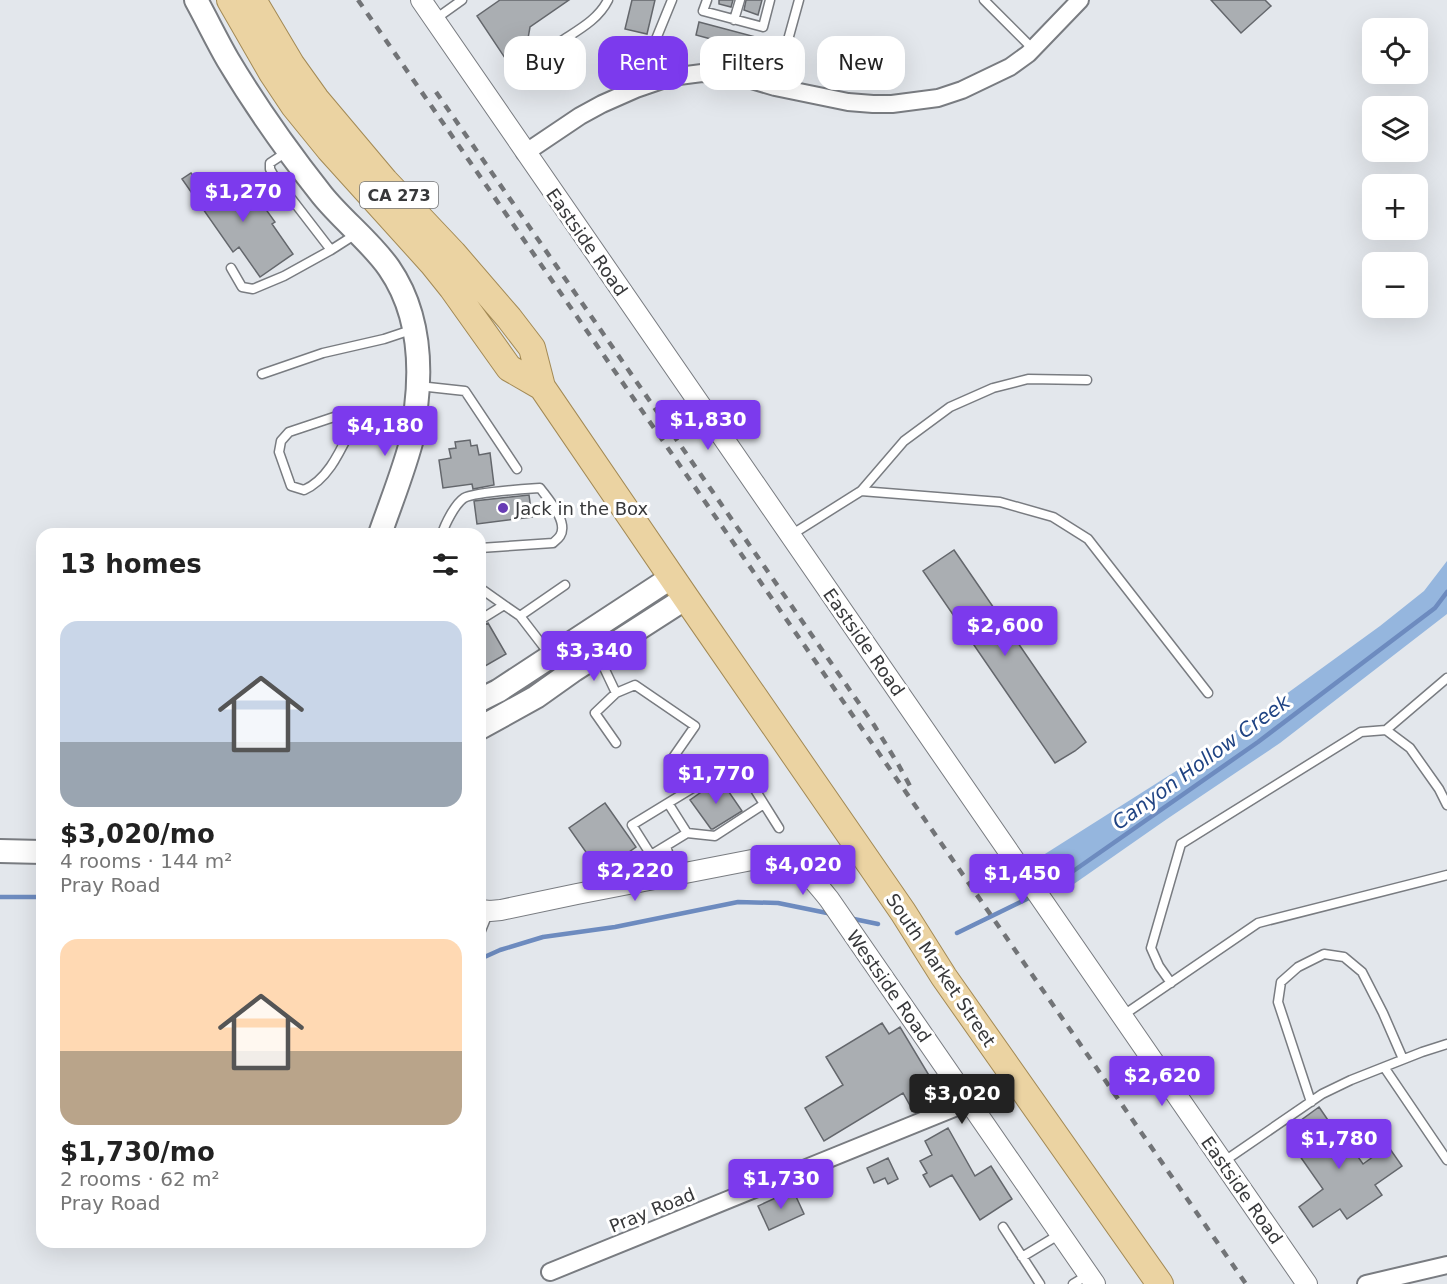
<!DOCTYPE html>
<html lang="en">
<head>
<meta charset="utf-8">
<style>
  body { margin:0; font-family:"DejaVu Sans",sans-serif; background:#f2f2f2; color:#222; height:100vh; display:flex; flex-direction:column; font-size:22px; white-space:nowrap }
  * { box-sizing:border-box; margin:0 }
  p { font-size:20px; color:#767676 }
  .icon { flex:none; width:33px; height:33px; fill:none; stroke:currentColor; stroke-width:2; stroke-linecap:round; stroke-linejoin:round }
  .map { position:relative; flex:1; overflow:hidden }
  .sheet { position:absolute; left:36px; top:528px; width:450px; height:720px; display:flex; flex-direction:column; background:#fff; border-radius:18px; box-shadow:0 6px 24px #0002 }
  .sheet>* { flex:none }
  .top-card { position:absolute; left:504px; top:36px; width:570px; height:54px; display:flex; gap:12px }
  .tools { position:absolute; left:1362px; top:18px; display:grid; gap:12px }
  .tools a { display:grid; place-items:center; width:66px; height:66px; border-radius:12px; background:#fff; box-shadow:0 6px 24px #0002; font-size:30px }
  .price { position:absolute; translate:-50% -51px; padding:0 14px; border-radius:6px; background:#7c3aed; color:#fff; font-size:20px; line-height:39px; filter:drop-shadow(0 2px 3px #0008) }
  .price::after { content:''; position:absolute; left:50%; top:36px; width:18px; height:14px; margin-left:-9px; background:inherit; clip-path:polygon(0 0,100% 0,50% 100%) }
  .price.selected { background:#222; color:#fff }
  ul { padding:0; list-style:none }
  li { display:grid; align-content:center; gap:12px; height:318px; padding:0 24px }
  li span { display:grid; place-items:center; height:186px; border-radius:18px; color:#555 }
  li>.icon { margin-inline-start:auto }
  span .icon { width:108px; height:108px; fill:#fffc; stroke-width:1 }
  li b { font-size:26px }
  h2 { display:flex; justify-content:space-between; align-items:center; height:72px; padding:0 24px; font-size:26px }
  .tag { padding:0 21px; border-radius:18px; background:#fff; box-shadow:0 6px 24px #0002; font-size:21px; line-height:54px }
  .tag.selected { background:#7c3aed; color:#fff }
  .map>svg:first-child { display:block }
</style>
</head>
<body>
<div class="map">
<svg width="1447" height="1284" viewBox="0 0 1447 1284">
  <rect width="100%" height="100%" fill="#e3e7ec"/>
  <path fill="#95b6de" d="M1447 561V614L1280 743 1167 819 1061 893 1037 859 1206 752 1380 626 1424 591Z"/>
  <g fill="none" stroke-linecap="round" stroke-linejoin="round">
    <path stroke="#6d8bbf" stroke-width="4.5" d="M1043 891 1049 888 1258 742 1435 608 1447 592
      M0 897H42
      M849 918 878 924
      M957 933 1033 896
      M480 959 500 950 543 937 615 927 738 902 778 903 832 914"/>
  </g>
  <path fill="#aaaeb2" stroke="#64676c" stroke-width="1.5" d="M500 0H569L530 27 527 44 535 55 513 70 477 16Z
    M632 0H655L647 34 625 29Z
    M719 0H733L731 7 719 4Z
    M746 0H762L758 15 744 10Z
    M1211 0H1265L1271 6 1241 33Z
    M699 22 774 42 770 55 696 35Z
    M191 173 209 199 242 176 275 222 272 224 293 254 260 277 239 247 233 252 182 179Z
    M470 440 471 446 477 445 479 455 490 453 494 485 473 489 472 484 443 488 439 460 451 458 449 449 456 448 455 442Z
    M529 495 532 517 477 524 474 501Z
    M954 550 1086 742 1075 751 1055 763 923 571Z
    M488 623 506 654 480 669V627Z
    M720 779 742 811 713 829H711L690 800Z
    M605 803 636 847 600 872 569 828Z
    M882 1023 889 1034 900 1027 939 1092 912 1109 903 1093 824 1141 805 1108 843 1085 826 1057Z
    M1319 1107 1334 1129 1337 1127 1363 1164 1388 1146 1402 1166 1375 1185 1382 1195 1347 1219 1340 1209 1313 1227 1299 1207 1323 1189 1297 1152 1301 1150 1294 1141 1300 1136 1293 1126Z
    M948 1128 975 1176 991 1166 1012 1199 980 1220 952 1175 930 1187 923 1175 927 1173 920 1161 932 1155 925 1141Z
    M888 1158 898 1179 888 1184 885 1178 874 1183 867 1168Z
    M793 1190 804 1214 769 1230 758 1206Z"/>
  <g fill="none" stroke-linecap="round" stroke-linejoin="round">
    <g stroke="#797c81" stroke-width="11">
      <path id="service" d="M707 0 703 11 763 27 770 0
        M984 0 1033 49
        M434 20 462 0
        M734 20 740 0
        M560 42C578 30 598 20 608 0
        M775 87 799 0
        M636 88 672 0
        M331 250 356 234
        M231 268 242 287 253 289 284 276 331 250 274 176 270 169V163L288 151
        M262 374 323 353 384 339 414 329
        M419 386 465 391 517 469
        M353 425C341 449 329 479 304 490L291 486 279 452 281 441 289 432 340 415 349 418 353 425 411 439
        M861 491 1000 502 1053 517 1088 539 1208 693
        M442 534C445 524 455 504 464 498 475 492 526 489 540 488 548 499 569 522 560 536 558 539 555 541 553 543L480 548
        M791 535 861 491 904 441 950 407 993 388 1028 379 1087 380
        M480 588 504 605 480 620
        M504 605 520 616 550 655
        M520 616 565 585
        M598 655 616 693 635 685 695 726 670 762
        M616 693 595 713 616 743
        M1386 730 1447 678
        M668 803 737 761 779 828
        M668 803 687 833 651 855 632 825Z
        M687 833 715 836 764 804
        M666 846 675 875
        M480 933 489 911
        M1171 983 1159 966 1151 948 1181 844 1361 732 1386 730 1410 748 1439 789 1447 805
        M1122 1016 1258 923 1447 875
        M1384 1067 1447 1160
        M1311 1102 1278 1002 1281 982 1298 967 1324 954 1344 957 1362 972 1383 1013 1403 1059
        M1223 1162 1322 1094 1351 1080 1422 1052 1447 1044
        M1003 1227 1040 1284
        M1022 1257 1060 1234
        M1073 1284 1088 1275"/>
    </g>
    <g stroke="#797c81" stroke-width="20">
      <path id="minor" d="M525 153 580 116 602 104 636 89 671 77 702 73 738 76 775 87 848 102 873 104H892L938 98 962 90 1010 67 1028 54 1080 0
        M550 1272 969 1102
        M1366 1284 1447 1265"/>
    </g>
    <g stroke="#797c81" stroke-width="22">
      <path id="tertiary" d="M421 0 1307 1284
        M480 910 490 911 501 910 577 894 757 859C795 857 807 871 829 899L1095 1284"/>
    </g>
    <g stroke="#797c81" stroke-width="26">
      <path id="secondary" d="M196 0C207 20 217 41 228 60 256 107 288 152 322 195 342 220 371 242 389 268 418 310 422 359 416 408 415 417 415 426 413 435 405 468 391 502 380 534
        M480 700 498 691 672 577
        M480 728 536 697 574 670 686 598
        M0 851 42 852"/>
    </g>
    <g stroke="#a38a55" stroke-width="28">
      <path id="primary" d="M230 0 272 73 294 106 329 149 432 263 452 288 509 368 542 387
        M253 0 291 64 316 99 385 181 453 253 509 318 532 348 542 387 686 598 903 912 944 977 1160 1284"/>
    </g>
    <use href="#service" stroke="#fff" stroke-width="8"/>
    <use href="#minor" stroke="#fff" stroke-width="16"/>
    <use href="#tertiary" stroke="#fff" stroke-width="20"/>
    <use href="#secondary" stroke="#fff" stroke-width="22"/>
    <use href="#primary" stroke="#ebd3a2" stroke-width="26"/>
    <path stroke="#727477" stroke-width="4.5" stroke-dasharray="8 8" stroke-linecap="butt" d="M358 0 1246 1284
      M436 92 874 725 898 764 910 786"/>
  </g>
  <circle fill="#683cb4" stroke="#fff" stroke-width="2" cx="503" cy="508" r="6"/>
  <g text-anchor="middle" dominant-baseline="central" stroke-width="6" stroke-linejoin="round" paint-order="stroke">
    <rect fill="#fff" stroke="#737475" stroke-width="1.5" x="360" y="182" width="78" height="26" rx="4.5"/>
    <g font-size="16" font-weight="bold" fill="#37383a">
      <text x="399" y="195">CA 273</text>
    </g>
    <g font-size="18" fill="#37383a" stroke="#fff">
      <text transform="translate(587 242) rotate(55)">Eastside Road</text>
      <text transform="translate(864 642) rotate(55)">Eastside Road</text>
      <text transform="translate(941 970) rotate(56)">South Market Street</text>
      <text transform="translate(889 986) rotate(55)">Westside Road</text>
      <text transform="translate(1242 1190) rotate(55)">Eastside Road</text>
      <text transform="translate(652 1210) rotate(-22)">Pray Road</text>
    </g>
    <g font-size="18" fill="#37383a" stroke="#fff" text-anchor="start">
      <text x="515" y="508">Jack in the Box</text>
    </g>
    <g font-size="20" font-style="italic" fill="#1f4383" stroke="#fff">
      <text transform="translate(1201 762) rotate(-36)">Canyon Hollow Creek</text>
    </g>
  </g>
</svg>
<div class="tools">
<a><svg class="icon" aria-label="locate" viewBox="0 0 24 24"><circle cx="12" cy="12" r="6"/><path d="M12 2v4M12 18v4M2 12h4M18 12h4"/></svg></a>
<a><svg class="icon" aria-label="layers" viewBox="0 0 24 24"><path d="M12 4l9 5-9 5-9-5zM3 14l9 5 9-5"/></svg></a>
<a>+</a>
<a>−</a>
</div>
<b class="price" style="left:243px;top:223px">$1,270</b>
<b class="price" style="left:708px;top:451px">$1,830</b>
<b class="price" style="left:385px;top:457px">$4,180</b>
<b class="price" style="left:1005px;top:657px">$2,600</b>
<b class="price" style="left:594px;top:682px">$3,340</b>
<b class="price" style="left:716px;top:805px">$1,770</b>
<b class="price" style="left:803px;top:896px">$4,020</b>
<b class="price" style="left:635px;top:902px">$2,220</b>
<b class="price" style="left:1022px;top:905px">$1,450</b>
<b class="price" style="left:1162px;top:1107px">$2,620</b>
<b class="price selected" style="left:962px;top:1125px">$3,020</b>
<b class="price" style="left:1339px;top:1170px">$1,780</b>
<b class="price" style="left:781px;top:1210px">$1,730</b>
<div class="top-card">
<a class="tag">Buy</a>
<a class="tag selected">Rent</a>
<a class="tag">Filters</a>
<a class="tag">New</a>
</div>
<section class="sheet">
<h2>13 homes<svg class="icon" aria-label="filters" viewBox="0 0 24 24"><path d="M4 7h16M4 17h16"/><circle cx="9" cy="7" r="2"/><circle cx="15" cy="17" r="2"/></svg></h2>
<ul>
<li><span style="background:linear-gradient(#c9d6e8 65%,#9aa5b1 0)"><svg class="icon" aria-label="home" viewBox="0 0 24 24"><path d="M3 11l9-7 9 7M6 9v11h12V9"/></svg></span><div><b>$3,020/mo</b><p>4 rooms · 144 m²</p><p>Pray Road</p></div></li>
<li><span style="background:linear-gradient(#ffd9b3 60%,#b9a48a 0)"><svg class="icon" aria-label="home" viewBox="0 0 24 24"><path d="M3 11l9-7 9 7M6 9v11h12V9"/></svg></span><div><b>$1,730/mo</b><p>2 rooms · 62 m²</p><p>Pray Road</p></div></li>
</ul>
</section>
</div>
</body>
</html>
